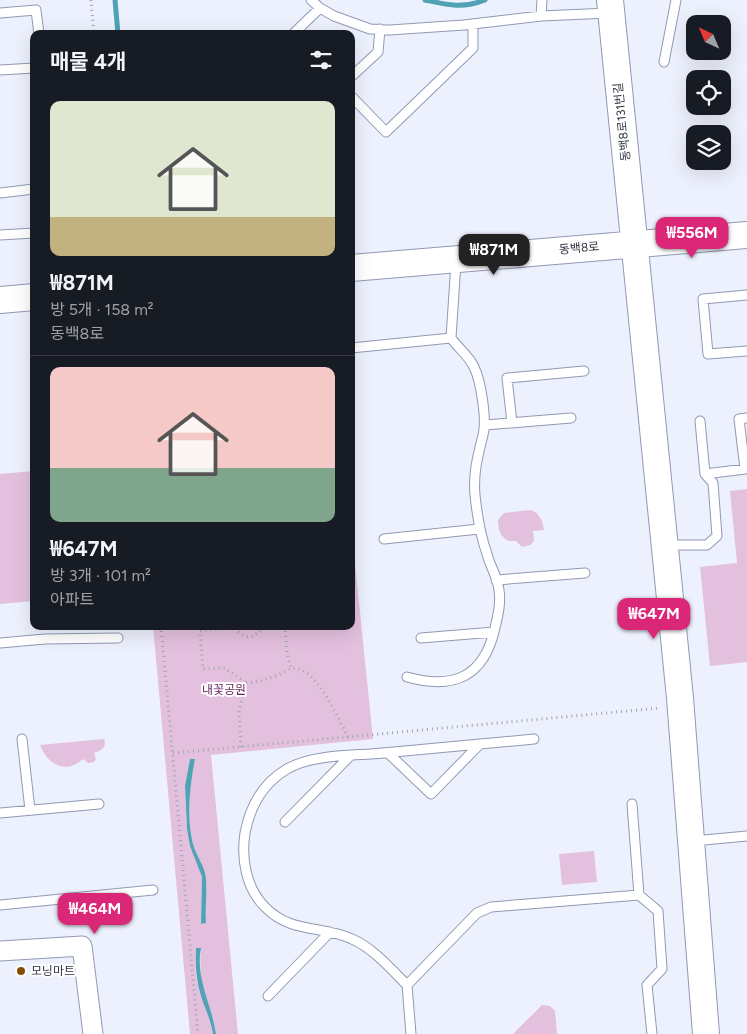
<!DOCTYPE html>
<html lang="ko">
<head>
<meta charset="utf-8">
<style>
  body { margin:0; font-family:Figtree,"Noto Sans KR",sans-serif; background:#242831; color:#f1f3f6; height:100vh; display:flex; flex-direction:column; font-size:19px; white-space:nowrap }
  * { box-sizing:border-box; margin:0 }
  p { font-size:16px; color:#9ea1a6 }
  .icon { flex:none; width:28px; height:28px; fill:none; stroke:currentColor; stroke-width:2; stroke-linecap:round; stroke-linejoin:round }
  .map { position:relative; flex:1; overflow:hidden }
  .sheet { position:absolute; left:30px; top:30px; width:325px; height:600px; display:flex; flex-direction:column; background:#171b24; border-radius:10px; box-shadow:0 5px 20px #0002 }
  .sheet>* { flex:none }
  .needle { width:32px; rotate:316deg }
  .controls { position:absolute; left:686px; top:15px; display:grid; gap:10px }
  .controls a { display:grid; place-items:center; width:45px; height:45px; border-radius:10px; background:#171b24; box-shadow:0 5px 20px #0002; font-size:25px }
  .price { position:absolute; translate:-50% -42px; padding:0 11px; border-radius:10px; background:#db2777; color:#fff; font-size:16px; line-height:32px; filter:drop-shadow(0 1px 2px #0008) }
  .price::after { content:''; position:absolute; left:50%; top:30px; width:15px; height:11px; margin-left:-8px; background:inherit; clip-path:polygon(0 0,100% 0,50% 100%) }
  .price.current { background:#222; color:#fff }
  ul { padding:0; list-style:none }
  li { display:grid; align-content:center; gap:10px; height:265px; padding:0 20px }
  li+li { border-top:1px solid #363941 }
  li span { display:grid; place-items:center; height:155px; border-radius:10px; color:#555 }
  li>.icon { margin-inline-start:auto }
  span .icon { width:90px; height:90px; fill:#fffc; stroke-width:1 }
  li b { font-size:21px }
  h2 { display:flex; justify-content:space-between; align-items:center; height:60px; padding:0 20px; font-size:21px }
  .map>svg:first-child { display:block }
</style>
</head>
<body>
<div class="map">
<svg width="747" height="1034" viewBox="0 0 747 1034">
  <rect width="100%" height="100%" fill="#edf1fd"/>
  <path fill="#e4c0df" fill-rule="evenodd" d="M34 471V601L0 604V474Z
    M747 489V662L710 666 700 567 737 563 730 491Z
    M530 510C539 512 543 521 544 530L533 531 534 541 530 545 522 547 516 541H509C500 537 498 529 498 520L504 513Z
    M351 524 373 739 211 755 238 1034H216C215 1020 209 1009 205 995 201 979 199 964 201 948H196C195 963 195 977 200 992 204 1006 211 1019 213 1034H190L153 626H351ZM190 759H195C190 787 186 816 193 844 196 856 206 867 206 880 207 894 205 909 206 923L201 924 202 877 190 845 187 829 185 786Z
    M104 739C107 748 102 750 94 753L96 759 94 762 88 763 83 759C66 775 47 764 40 745Z
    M594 851 597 882 562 885 559 854Z
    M542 1005 550 1006 555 1011 557 1034H513Z"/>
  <path fill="#4fa3b4" d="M190 759H195C190 786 186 816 193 844 196 856 206 867 206 880 207 895 205 909 206 923L201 924 202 877 190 846 187 829 185 786Z
    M196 948H201C195 978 212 1005 216 1034H213C211 1020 205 1009 201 996 196 980 195 964 196 948Z"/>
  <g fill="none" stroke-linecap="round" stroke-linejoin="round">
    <path stroke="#4fa3b4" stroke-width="5" d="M115 0 118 34
      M425 0C448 5 462 9 485 0"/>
    <g stroke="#9199b4" stroke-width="11">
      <path id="lane" d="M311 0 320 8 334 16 370 29 390 30 464 25 541 16 609 13
        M0 13 36 10 39 34
        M541 16 542 0
        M293 34 320 8
        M664 62 676 0
        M0 70 34 68
        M351 77 378 52 380 29
        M351 96 386 132 473 48V24
        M0 193 34 189
        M0 235 34 233
        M747 295 703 299 708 354 747 351
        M351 348 451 338
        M512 423 507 378 584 371
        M485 425 571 418
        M705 474 745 469 739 419 747 418
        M384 539 479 529
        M666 545H707L717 536 713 483 705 474 700 421
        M496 580 585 573
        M421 638 494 632
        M0 643 45 639 118 638
        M407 677C454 690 484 677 495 628 498 615 501 603 499 590 498 578 490 566 487 554 480 534 477 515 475 495 473 473 478 455 483 435 487 420 481 381 474 367 469 356 458 348 451 338L456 262
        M22 739 30 810
        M388 753 431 794 480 744
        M632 804 639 895
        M0 813 99 804
        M285 822 350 756
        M693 841 747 836
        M0 905 153 890
        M407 985 477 913 491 907 639 895 658 911 662 969 647 985 652 1034
        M268 996 330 932
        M411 1034 407 985C391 969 373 948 352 939 322 925 291 934 265 907 246 888 241 859 245 833 250 807 263 783 287 769 312 754 354 756 383 753 434 748 484 744 534 739"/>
    </g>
    <g stroke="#9199b4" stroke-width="21">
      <path id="street" d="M0 951 82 946 93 1034"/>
    </g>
    <g stroke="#9199b4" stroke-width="28">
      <path id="secondary" d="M610 0 680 698 706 1034
        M351 268 747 235
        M0 300 34 297"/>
    </g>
    <path stroke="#a0a4b0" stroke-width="3" stroke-dasharray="1 4" stroke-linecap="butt" d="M91 0 94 34
      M161 626 198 1034
      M285 626 287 653 291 668
      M236 627 200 631 203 669 225 668 246 683
      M236 627C238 634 244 637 251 637L260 632 263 626
      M241 747 239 712 246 683C258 682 269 679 280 674 283 673 287 670 290 669 314 661 339 721 348 737
      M173 753 660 708"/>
    <use href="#lane" stroke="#fff" stroke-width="9"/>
    <use href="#street" stroke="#fff" stroke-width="19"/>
    <use href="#secondary" stroke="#fff" stroke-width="26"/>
  </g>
  <circle fill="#864a05" stroke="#fff" stroke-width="2" cx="21" cy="971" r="5"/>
  <g text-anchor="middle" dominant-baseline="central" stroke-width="4" stroke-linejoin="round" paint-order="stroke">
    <g font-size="12" fill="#323641" stroke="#fff">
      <text transform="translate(622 122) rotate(-96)">동백8로131번길</text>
      <text transform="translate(579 248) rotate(-5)">동백8로</text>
    </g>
    <g font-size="12" fill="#662961" stroke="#fff">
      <text x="224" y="690">내꽃공원</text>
    </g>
    <g font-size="12" fill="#323641" stroke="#fff" text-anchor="start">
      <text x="31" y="971">모닝마트</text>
    </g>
  </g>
</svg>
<div class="controls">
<a><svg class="needle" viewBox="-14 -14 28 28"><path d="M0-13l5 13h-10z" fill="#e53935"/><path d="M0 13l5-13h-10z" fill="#9ea1a6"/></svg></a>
<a><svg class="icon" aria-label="locate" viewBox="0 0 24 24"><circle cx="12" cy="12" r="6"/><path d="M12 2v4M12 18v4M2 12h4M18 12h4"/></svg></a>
<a><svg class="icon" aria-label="layers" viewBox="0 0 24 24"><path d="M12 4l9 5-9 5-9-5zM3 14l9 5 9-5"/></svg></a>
</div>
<b class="price" style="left:692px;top:259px">₩556M</b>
<b class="price current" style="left:494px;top:276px">₩871M</b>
<b class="price" style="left:654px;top:640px">₩647M</b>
<b class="price" style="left:95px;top:935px">₩464M</b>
<section class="sheet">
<h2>매물 4개<svg class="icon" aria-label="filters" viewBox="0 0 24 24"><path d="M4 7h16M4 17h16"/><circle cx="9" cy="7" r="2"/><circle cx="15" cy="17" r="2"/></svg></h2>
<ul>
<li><span style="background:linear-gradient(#dfe7d0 75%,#c2b280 0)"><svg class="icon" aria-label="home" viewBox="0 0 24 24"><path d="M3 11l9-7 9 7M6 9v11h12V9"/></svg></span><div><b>₩871M</b><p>방 5개 · 158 m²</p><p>동백8로</p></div></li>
<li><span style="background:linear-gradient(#f6c9c9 65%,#7fa58c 0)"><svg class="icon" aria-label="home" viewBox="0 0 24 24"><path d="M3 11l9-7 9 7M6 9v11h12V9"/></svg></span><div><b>₩647M</b><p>방 3개 · 101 m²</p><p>아파트</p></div></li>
</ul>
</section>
</div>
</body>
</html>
